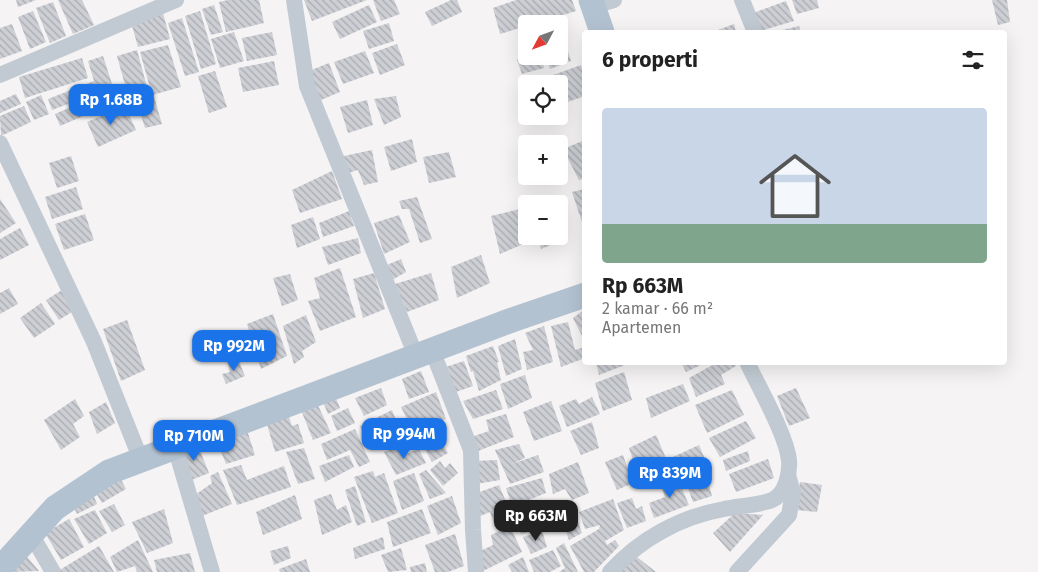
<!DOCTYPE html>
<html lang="id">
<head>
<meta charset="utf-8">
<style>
  body { margin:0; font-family:"Fira Sans",sans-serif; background:#f6f6f6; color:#222; height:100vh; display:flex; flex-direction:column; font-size:19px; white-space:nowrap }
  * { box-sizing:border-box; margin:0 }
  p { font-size:16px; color:#767676 }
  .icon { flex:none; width:28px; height:28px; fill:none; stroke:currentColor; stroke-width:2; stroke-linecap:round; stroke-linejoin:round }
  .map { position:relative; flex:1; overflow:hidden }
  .side { position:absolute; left:582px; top:30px; width:425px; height:335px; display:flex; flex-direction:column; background:#fff; border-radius:5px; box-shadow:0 5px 20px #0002 }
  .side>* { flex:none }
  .needle { width:32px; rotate:229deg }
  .tools { position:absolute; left:518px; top:15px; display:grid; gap:10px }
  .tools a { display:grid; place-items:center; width:50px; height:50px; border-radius:5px; background:#fff; box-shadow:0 5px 20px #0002; font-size:25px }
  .price { position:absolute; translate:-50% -42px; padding:0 11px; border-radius:10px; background:#1a73e8; color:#fff; font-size:16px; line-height:32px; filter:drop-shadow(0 1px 2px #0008) }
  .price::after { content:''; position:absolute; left:50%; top:30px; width:15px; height:11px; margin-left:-8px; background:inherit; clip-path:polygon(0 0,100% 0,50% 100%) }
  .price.on { background:#222; color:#fff }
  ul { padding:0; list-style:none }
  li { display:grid; align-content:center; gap:10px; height:265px; padding:0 20px }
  li span { display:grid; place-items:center; height:155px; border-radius:5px; color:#555 }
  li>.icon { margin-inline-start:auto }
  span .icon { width:90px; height:90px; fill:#fffc; stroke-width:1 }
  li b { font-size:21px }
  h2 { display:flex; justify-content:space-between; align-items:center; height:60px; padding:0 20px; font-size:21px }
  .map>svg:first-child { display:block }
</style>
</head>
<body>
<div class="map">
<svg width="1038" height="572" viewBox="0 0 1038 572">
  <defs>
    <pattern id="building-back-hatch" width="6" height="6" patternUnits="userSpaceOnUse" patternTransform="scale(1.25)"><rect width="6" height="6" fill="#cdcfd5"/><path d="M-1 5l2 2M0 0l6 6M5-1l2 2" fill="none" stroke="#a8abb0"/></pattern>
  </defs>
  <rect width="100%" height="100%" fill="#f5f3f3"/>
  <path fill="url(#building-back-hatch)" d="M16 0H36L18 7Z
    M58 0H82L94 25 73 34Z
    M228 0H259L264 23 226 32 219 2Z
    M304 0H367L312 21Z
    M373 0H394L400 14 381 21Z
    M451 0H457L462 12 432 26 425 12Z
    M516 0H572L576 11 534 24H526V26L500 34 493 8Z
    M792 0H817L819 8 797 14Z
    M992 0H1007L1010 22 998 25Z
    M786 1 794 21 760 31 753 13Z
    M53 2 66 36 50 43 36 8Z
    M214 5 223 32 211 35 202 9Z
    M369 5 377 22 340 39 332 22Z
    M33 11 46 42 30 49 18 17Z
    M200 11 216 64 201 69 185 16Z
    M163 13 170 39 138 47 131 22Z
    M182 18 199 72 185 76 168 23Z
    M389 23 394 41 369 49 363 31Z
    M12 24 22 51 0 59V28Z
    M734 24 736 32H713Z
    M799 26 801 32H775Z
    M234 32 244 61 220 68 211 39Z
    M272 32 277 55 247 61 242 38Z
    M397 44 405 65 380 75 372 53Z
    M168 45 181 87 152 95 140 52Z
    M566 45 571 61 550 69 546 56H559V47Z
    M137 50 147 87 127 92 117 56Z
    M365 51 374 73 343 84 334 62Z
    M103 56 113 87 52 110 48 99 94 81 88 61Z
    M528 56H541L544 68 522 74 517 60Z
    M82 58 88 78 25 98 19 77Z
    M274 61 279 85 243 92 238 68Z
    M329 63 340 92 321 100 309 71Z
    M581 65 585 77V96L559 105V84H543L542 79Z
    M215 71 227 107 209 113 198 76Z
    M119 87 126 103 107 111 100 95Z
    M16 94 21 104 0 113V101Z
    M41 95 49 114 34 120 26 102Z
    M96 96 102 108 60 126 55 114Z
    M396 96 401 117 384 125 374 99Z
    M154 97 162 124 145 128 137 102Z
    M367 100 373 125 348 133 340 107Z
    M24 106 31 122 1 136 0 116Z
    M125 106 136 130 98 147 87 122Z
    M412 139 417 162 391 171 384 147Z
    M585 140V178L579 180 563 149Z
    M372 150 378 182 364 185 358 170 348 173 344 156Z
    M449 152 456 177 429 183 423 157Z
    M71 156 79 181 57 188 49 163Z
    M332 171 342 199 300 213 292 190Z
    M76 187 83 209 52 219 45 197Z
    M585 189V221L582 222 572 192Z
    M417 197 432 239 420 243 409 209H402L399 201Z
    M0 199 16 223 0 233Z
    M520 209 528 242 500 254 491 216Z
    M349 211 354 226 323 237 319 223Z
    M85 214 94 240 64 250 55 224Z
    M399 215 410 242 384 254 374 223Z
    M313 217 320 239 297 248 291 225Z
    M20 228 29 245 0 260V239Z
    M538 236H556L558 242 541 249Z
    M358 238 361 253 328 265 322 247Z
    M481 255 490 283 457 298 451 267Z
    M401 259 406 272 392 280 387 265Z
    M340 268 356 317 320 331 308 301 320 298 314 278Z
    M374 273 385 309 363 318 353 279Z
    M431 273 439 300 407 312 395 284Z
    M290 274 298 300 282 306 273 278Z
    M9 288 18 304 0 314V293Z
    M62 290 75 310 59 320 46 300Z
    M41 303 55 324 34 338 20 318Z
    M585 309V342L573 318Z
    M273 314 287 356 261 369 247 324Z
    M306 315 316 342 302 351 304 357 294 364 283 326Z
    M127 320 145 370 121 381 103 329Z
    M568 322 575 350 585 347V358L561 367 551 326Z
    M544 326 553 362 527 370 523 352 533 350 525 333Z
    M515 339 522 369 506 376 498 346Z
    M493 346 499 362H497L501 380 479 391 473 371 471 372 466 356Z
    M238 359 245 376 226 384 222 374 230 372 228 363Z
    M464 361 473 386 453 393 443 368Z
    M596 362H630V363L599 375Z
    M681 362H707L686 372Z
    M718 362H734L736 366 721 375 725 384 696 397 689 378Z
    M421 371 429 392 409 399 402 379Z
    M624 372 632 400 603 411 595 383Z
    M525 375 532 398 508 409 500 384Z
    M683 384 690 401 651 418 646 398Z
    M381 388 387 405 364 416 355 398Z
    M796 388 810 418 789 426 777 396Z
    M496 390 503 409 473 419 463 401Z
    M732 390 744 415 707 433 695 405Z
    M333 391 340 408 328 414 320 395Z
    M436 392 446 419 413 431 401 407Z
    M592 397 600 414 567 427 559 406 576 399 579 404Z
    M75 399 84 416 73 424 80 437 61 450 44 420Z
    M315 399 331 433 313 440 299 405Z
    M551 401 562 431 534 441 523 412Z
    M106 402 115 423 97 434 89 412Z
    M348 408 355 423 337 431 331 416Z
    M392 410 399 428 380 438 383 443 371 449 360 426Z
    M288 414 292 426 298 424 304 443 275 452 266 421Z
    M506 414 514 437 478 451 474 436 489 431 486 420Z
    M746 421 756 438 720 457 709 438Z
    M592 422 599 448 581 455 570 431Z
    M246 427 255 455 226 464 216 439Z
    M355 429 370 462 359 467 350 450 327 460 321 444Z
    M434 430 448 453 432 462 418 437Z
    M656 435 671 470 641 484 629 448Z
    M197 443 209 473 189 481 179 449Z
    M519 444 525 458 512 464 538 455 544 472 510 484 495 450Z
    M402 445 406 454 419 449 426 463 396 475 384 452Z
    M699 445 708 466 682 479 673 457Z
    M304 448 315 479 298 484 286 452Z
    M748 451 750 461 726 471 723 460Z
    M349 455 354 467 325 482 319 466Z
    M623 455 633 483 617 490 605 462Z
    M768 459 774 478 736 492 729 474Z
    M497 460 500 480 476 484 475 461Z
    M440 461 445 468 450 463 458 473 443 486 430 470Z
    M578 462 589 493 572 500 565 489 553 494 549 474Z
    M241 465 247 480 284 466 291 487 237 505 223 470Z
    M426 470 446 493 430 499 419 474Z
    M373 471 375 477 384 473 398 513 372 523 354 477Z
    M218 472 232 504 202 516 195 495 212 483 210 476Z
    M414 473 424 501 402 510 393 481Z
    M118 474 126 489 102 503 93 488Z
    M706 475 712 496 693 502 686 483Z
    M677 477 689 505 654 518 649 503 665 497 661 485Z
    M542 478 546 493 521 503 524 513 549 504 558 523 521 534 506 488Z
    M800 482 822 485 817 512 796 510Z
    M499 485 513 519 495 526 490 512 478 517 477 493Z
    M355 486 366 522 357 526 345 490Z
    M91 489 97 504 77 514 71 501Z
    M331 494 337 510 346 505 352 522 322 535 314 500Z
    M295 495 302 519 263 535 256 512Z
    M452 496 461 523 438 535 427 506Z
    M632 498 636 509 642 506 646 521 627 528 617 503Z
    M613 499 624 530 605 541 607 545 615 540 619 546 594 572H584L570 546 599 529 600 525 585 529 579 512Z
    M114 504 125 525 112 532 99 511Z
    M164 509 173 543 147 553 132 522Z
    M422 509 431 533 393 547 387 522Z
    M95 510 107 533 89 544 74 519Z
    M735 513 763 515 730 552 713 533Z
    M576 516 582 533 569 540 563 522Z
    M69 519 84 547 61 560 45 533Z
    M510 526 522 552 481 572 478 552 493 545 491 535Z
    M542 531 547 547 531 554 523 537Z
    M455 534 464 566 448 572H435L425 545Z
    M383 537 385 549 355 559 353 548Z
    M138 540 153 572H137L135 566 117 572 110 557Z
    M564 543 578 572H559L565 568 556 548Z
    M99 546 114 572H59L58 571Z
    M288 546 291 558 274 565 270 551Z
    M401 548 407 570 388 572 381 555Z
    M553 550 561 566 550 572H534L529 560Z
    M24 553 39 571 9 572Z
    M190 553 195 572H157L154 560Z
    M523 557 529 572H512L508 565Z
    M637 557 656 572H618Z
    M306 559 310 572H280L279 569Z
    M425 563 427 572H411L410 567Z"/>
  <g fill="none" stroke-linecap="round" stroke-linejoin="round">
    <path stroke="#c1cad2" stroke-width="16" d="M294 0 307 86 416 356
      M742 0 755 32
      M593 6 614 0
      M0 75 176 0
      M0 143 94 342 141 460
      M432 350 471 450 473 530 476 572
      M175 447 212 572
      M31 534 53 572
      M610 572C640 539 680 517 724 509 737 506 761 505 772 500 786 494 790 473 789 460 786 434 759 388 747 362
      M737 572 789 515 793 493 788 475"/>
    <path stroke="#b3c2d1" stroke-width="25" d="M591 0 602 32
      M0 569 55 508 109 472 512 320 585 295"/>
  </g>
</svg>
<div class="tools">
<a><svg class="needle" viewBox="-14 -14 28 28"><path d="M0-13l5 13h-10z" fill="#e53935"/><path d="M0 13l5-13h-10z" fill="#767676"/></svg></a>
<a><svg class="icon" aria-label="locate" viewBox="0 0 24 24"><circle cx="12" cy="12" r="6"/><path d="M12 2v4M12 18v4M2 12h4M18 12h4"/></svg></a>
<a>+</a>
<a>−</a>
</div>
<b class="price" style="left:111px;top:126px">Rp 1.68B</b>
<b class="price" style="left:234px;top:372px">Rp 992M</b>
<b class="price" style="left:404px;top:460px">Rp 994M</b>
<b class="price" style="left:194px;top:462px">Rp 710M</b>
<b class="price" style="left:670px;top:499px">Rp 839M</b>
<b class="price on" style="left:536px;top:542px">Rp 663M</b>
<section class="side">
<h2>6 properti<svg class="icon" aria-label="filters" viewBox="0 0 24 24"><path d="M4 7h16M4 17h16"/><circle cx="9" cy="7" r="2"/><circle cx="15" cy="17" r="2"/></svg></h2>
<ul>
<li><span style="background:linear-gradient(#c9d6e8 75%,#7fa58c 0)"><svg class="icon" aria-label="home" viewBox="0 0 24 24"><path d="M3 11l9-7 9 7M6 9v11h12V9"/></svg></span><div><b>Rp 663M</b><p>2 kamar · 66 m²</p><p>Apartemen</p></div></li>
</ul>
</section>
</div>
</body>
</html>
